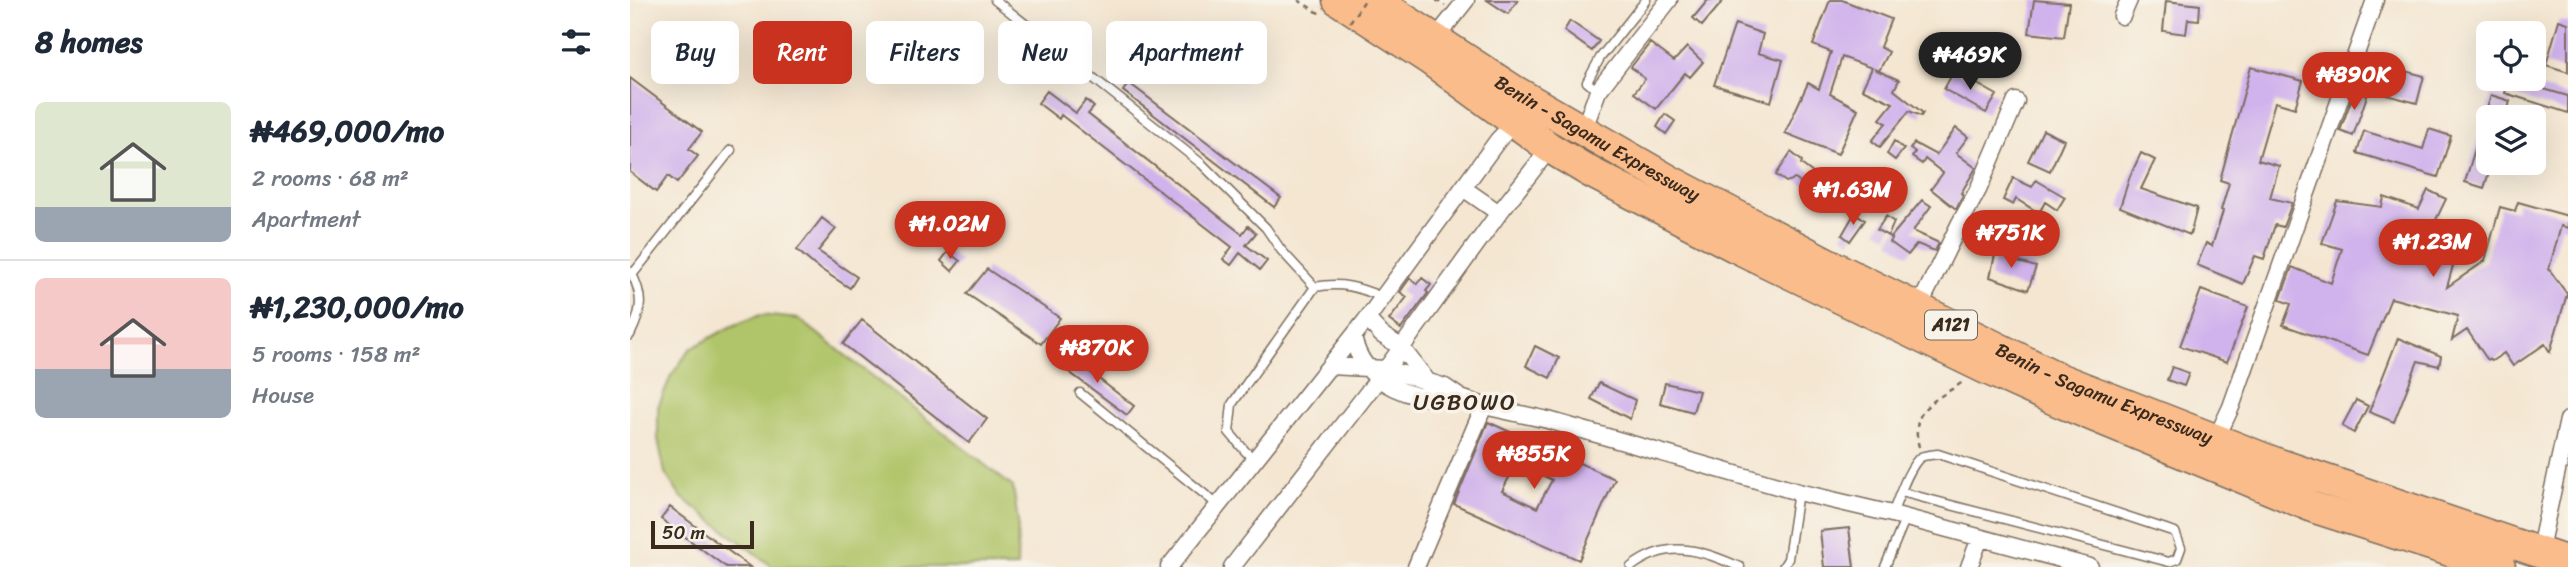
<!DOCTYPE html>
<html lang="en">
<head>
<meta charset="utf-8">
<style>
  body { margin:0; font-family:Sriracha,sans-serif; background:#f6f6f7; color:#1f2937; height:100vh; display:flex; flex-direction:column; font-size:26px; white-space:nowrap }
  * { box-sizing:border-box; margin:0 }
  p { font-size:23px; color:#747a83 }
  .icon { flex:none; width:38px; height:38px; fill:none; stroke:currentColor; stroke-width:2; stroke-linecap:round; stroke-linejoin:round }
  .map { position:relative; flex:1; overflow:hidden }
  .drawer { display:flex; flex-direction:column; background:#fff; width:630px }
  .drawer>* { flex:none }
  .top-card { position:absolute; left:21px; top:21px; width:665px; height:63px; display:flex; gap:14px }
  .tools { position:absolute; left:1846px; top:21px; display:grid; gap:14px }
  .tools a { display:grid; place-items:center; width:70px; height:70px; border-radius:10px; background:#fff; box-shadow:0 7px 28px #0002; font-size:35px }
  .scale { position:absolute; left:21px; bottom:18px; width:103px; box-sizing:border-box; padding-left:7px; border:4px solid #3b2a1e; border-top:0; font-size:19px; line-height:24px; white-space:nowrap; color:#3b2a1e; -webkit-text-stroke:5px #f7f3e8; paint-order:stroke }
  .price { position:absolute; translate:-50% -60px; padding:0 16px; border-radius:24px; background:#c8321e; color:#fff; font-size:23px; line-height:46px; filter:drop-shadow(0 2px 4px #0008) }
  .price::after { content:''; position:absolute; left:50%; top:42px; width:21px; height:16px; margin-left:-10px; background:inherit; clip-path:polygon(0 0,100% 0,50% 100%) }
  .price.on { background:#222; color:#fff }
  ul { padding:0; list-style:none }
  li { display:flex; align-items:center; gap:21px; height:175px; padding:0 35px }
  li+li { border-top:2px solid #e0e1e3 }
  li span { display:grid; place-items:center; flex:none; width:196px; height:140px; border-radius:10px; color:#555 }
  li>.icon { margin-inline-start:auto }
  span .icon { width:84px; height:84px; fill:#fffc; stroke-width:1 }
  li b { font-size:30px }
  h2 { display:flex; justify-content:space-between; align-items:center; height:84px; padding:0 35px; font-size:30px }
  .pill { padding:0 24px; border-radius:10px; background:#fff; box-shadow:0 7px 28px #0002; font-size:24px; line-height:63px }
  .pill.on { background:#c8321e; color:#fff }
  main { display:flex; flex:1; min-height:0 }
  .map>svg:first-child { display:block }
</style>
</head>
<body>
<main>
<section class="drawer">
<h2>8 homes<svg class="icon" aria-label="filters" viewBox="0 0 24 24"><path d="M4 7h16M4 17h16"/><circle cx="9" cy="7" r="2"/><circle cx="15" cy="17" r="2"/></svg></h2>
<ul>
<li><span style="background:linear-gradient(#dfe7d0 75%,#9aa5b1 0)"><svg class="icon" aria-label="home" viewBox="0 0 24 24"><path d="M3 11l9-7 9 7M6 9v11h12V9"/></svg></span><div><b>₦469,000/mo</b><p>2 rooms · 68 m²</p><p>Apartment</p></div></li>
<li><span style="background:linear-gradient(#f6c9c9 65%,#9aa5b1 0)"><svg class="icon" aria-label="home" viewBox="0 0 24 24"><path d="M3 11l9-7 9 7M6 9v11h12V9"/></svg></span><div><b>₦1,230,000/mo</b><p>5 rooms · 158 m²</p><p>House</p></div></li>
</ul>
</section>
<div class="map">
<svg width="1938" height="567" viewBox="0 0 1938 567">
  <rect width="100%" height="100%" fill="#f7f3e8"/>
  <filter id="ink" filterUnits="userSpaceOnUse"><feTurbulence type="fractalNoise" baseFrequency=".0143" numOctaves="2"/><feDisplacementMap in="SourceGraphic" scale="14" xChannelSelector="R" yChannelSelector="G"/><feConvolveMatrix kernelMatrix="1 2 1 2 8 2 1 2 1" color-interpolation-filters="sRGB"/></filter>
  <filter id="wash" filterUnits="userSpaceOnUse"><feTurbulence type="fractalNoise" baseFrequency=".00686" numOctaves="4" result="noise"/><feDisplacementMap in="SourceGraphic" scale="28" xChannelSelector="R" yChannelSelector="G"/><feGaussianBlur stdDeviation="1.57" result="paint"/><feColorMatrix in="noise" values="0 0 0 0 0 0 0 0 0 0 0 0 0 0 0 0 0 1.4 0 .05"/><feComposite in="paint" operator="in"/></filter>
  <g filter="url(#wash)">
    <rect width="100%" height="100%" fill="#f4e6d1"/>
    <path fill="#b0c569" stroke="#767844" stroke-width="2" d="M130 315 169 319 383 487 388 522 387 567H143L50 496 35 473 28 439V407L41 376 60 349 100 327Z"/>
    <g id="blocks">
      <path fill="#d0b2ec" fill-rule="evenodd" d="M857 0H888L878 14Z
        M1078 0H1094L1072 26 1063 18Z
        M1200 0H1212L1261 19 1250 47 1259 52 1249 71 1244 69 1269 80 1264 90 1293 113 1291 116 1279 111 1250 147 1242 141 1256 123 1250 119 1263 103 1232 89 1242 68 1212 57 1200 94 1228 109 1208 154 1155 133 1178 83 1189 89 1201 52 1183 45Z
        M1404 0 1439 3 1434 37 1399 33Z
        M1536 1 1570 5 1569 20 1558 19 1556 34 1533 31Z
        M1929 20 1938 23V72L1916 65Z
        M940 21 969 41 962 51 934 31Z
        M1105 24 1133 34 1128 53 1153 60 1141 102 1084 85Z
        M1020 43 1044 61 1057 47 1073 62 1060 77 1055 73 1026 109 1004 93 1015 79 1001 67Z
        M1742 62 1794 76 1787 103 1734 89Z
        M1621 67 1673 81 1665 108 1645 102 1628 160 1649 166 1640 198 1662 203 1653 227 1645 225 1634 259 1625 256 1613 284 1567 265 1576 243 1582 246 1593 211 1591 210 1599 183 1590 180Z
        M1324 71 1367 95 1356 113 1314 89Z
        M0 78 72 132 59 149 68 156 47 183 38 176 26 192 0 172Z
        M1879 79 1938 96V113L1875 93Z
        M499 83 651 198 644 207 493 91Z
        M1725 89 1738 93 1723 136 1710 131Z
        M417 91 446 113 456 100 464 107 458 114 612 234 618 226 626 233 616 245 637 261 630 270 610 253 601 265 593 259 602 247 431 115 429 119 408 103Z
        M1861 95 1880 101 1876 117H1858V163H1862L1854 188 1835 182Z
        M1035 114 1045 121 1036 134 1027 127Z
        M1326 128 1338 137 1326 153 1346 168 1331 193 1333 195 1326 209 1301 189 1313 173 1295 159 1292 164 1282 157 1285 152 1280 149 1284 143 1306 155Z
        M1799 129 1821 136 1808 177 1727 153 1734 131 1793 149Z
        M1413 130 1434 140 1420 171 1398 161Z
        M1264 141 1274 149 1265 160 1257 154Z
        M1161 152 1172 161 1171 164 1195 182 1189 196 1165 179 1156 182 1146 175Z
        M1511 153 1525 160 1511 189 1567 208 1560 235 1490 207 1500 176Z
        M1246 173 1265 184 1250 204 1234 195Z
        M1383 178 1402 187 1406 180 1435 197 1427 210 1415 202 1409 213 1386 199 1383 205 1373 200Z
        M1798 190 1816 199 1793 247 1826 255 1817 287 1855 261 1870 207 1885 211 1888 202 1938 216V228L1931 226 1919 269 1937 294 1920 352 1915 344 1883 366 1874 353 1862 361 1857 359 1837 330 1822 340 1828 316 1761 298 1738 355 1653 325 1661 304 1650 300 1662 267 1701 283 1712 249 1692 243 1707 201 1752 207 1754 197 1789 209Z
        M1292 200 1301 206 1283 231 1309 243 1305 251 1287 244 1278 255 1260 242 1262 239 1260 238Z
        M1224 214 1235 220 1220 241 1212 235Z
        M1256 216 1264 222 1258 236 1247 230Z
        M192 218 206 229 188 251 227 277 220 288 184 265 167 250Z
        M1367 246 1382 250 1378 259 1406 267 1398 290 1360 277Z
        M318 252 330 261 322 271 311 261Z
        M357 269 430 318 411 344 337 294Z
        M780 278 787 284 792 278 801 285 796 291 798 293 771 329 759 320 777 297 770 292Z
        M1571 290 1618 307 1597 362 1550 346Z
        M232 320 357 419 339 443 213 344Z
        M1768 338 1811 356 1809 366 1788 361 1764 422 1739 412Z
        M905 346 929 358 920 378 896 366Z
        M439 356 504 406 497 415 431 366Z
        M1542 367 1559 373 1554 386 1537 380Z
        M969 383 1005 400 1000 419 961 399Z
        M1035 383 1069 391 1063 412 1030 403Z
        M1726 400 1738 406 1724 433 1712 426Z
        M858 422 985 479 949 560 824 504ZM887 462 922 480 907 508 872 491Z
        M40 507 120 567H96L31 519Z
        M1219 528 1224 567H1194L1190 531Z"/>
    </g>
  </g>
  <g filter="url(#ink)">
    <use href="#blocks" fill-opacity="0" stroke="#7c6c5d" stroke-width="2"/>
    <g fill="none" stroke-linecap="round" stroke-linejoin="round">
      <g stroke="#7c6c5d" stroke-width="11">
        <path id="lane" d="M365 0 572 164 636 228 651 250 685 287
          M968 91 957 82 970 58 1016 0
          M2 275 101 150
          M0 335C12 311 14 297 1 272
          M450 393 589 506
          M626 459 616 452 599 432 602 404 685 287C711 282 728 287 752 297
          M1262 514C1268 500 1279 465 1291 457 1295 455 1303 455 1308 454L1545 532 1551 548 1547 559 1539 562 1271 492
          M1001 567C1039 538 1070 550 1110 567
          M1153 567 1158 559 1168 492
          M1255 567 1276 517"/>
      </g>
      <g stroke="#7c6c5d" stroke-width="19">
        <path id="street" d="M1492 16 1499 0
          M805 39 836 0
          M953 131 968 91 1039 0
          M833 188 869 213
          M1288 309 1330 223 1348 190 1386 101
          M737 319 752 335 771 347 798 382
          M723 337C733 386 786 403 831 398
          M700 366 756 369 815 387 831 398 854 406 918 420 1168 492 1262 514 1460 567
          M1586 439 1601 407 1745 0
          M1909 553 1938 420
          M539 567 737 319 868 140 886 121
          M602 567 756 369 869 213 920 148
          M786 567 854 406
          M1339 567 1350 538"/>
      </g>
      <g stroke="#7c6c5d" stroke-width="33">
        <g id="highway">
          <path d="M708 0 800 60 920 148 960 172 1105 247 1354 368 1434 404 1685 508 1870 567"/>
          <path id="s1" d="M745 0 885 91 1039 180 1211 270 1431 379 1649 464 1938 562"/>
        </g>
      </g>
      <path stroke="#7c6c5d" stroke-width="2.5" stroke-dasharray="5 5" stroke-linecap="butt" d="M668 0 692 15
        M806 0 815 6
        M1289 447C1279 408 1305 401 1333 382"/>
      <use href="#lane" stroke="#fff" stroke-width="8"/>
      <use href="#street" stroke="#fff" stroke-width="16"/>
      <use href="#highway" stroke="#f9bc8a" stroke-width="30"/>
      <path stroke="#7c6c5d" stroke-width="2.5" stroke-dasharray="5 5" stroke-linecap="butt" d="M720 22 735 0"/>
    </g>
  </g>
  <g text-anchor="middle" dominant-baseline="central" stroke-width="7" stroke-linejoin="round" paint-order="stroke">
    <rect fill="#f7f3e8" stroke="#73665b" stroke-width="2" x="1295" y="310.5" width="52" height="29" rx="5"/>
    <g font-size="18" font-weight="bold" fill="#3b2a1e">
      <text x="1321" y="325">A121</text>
    </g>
    <g font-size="19" fill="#3b2a1e" stroke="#f7f3e8">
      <text stroke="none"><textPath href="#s1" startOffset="262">Benin - Sagamu Expressway</textPath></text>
      <text stroke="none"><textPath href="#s1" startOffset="830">Benin - Sagamu Expressway</textPath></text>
    </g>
    <g font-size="23" letter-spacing="2" fill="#3b2a1e" stroke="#f7f3e8">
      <text x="835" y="402">UGBOWO</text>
    </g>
  </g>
</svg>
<div class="tools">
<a><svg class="icon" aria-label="locate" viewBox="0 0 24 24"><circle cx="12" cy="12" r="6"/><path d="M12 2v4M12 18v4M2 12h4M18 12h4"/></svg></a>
<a><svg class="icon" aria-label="layers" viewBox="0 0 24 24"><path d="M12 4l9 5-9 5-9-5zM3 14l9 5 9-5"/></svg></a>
</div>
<div class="scale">50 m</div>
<b class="price on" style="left:1340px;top:92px">₦469K</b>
<b class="price" style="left:1724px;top:112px">₦890K</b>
<b class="price" style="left:1223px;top:227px">₦1.63M</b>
<b class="price" style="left:320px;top:261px">₦1.02M</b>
<b class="price" style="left:1381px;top:270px">₦751K</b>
<b class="price" style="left:1803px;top:279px">₦1.23M</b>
<b class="price" style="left:467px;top:385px">₦870K</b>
<b class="price" style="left:904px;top:491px">₦855K</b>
<div class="top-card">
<a class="pill">Buy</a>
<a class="pill on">Rent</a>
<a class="pill">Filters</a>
<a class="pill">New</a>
<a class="pill">Apartment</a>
</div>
</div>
</main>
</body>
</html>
